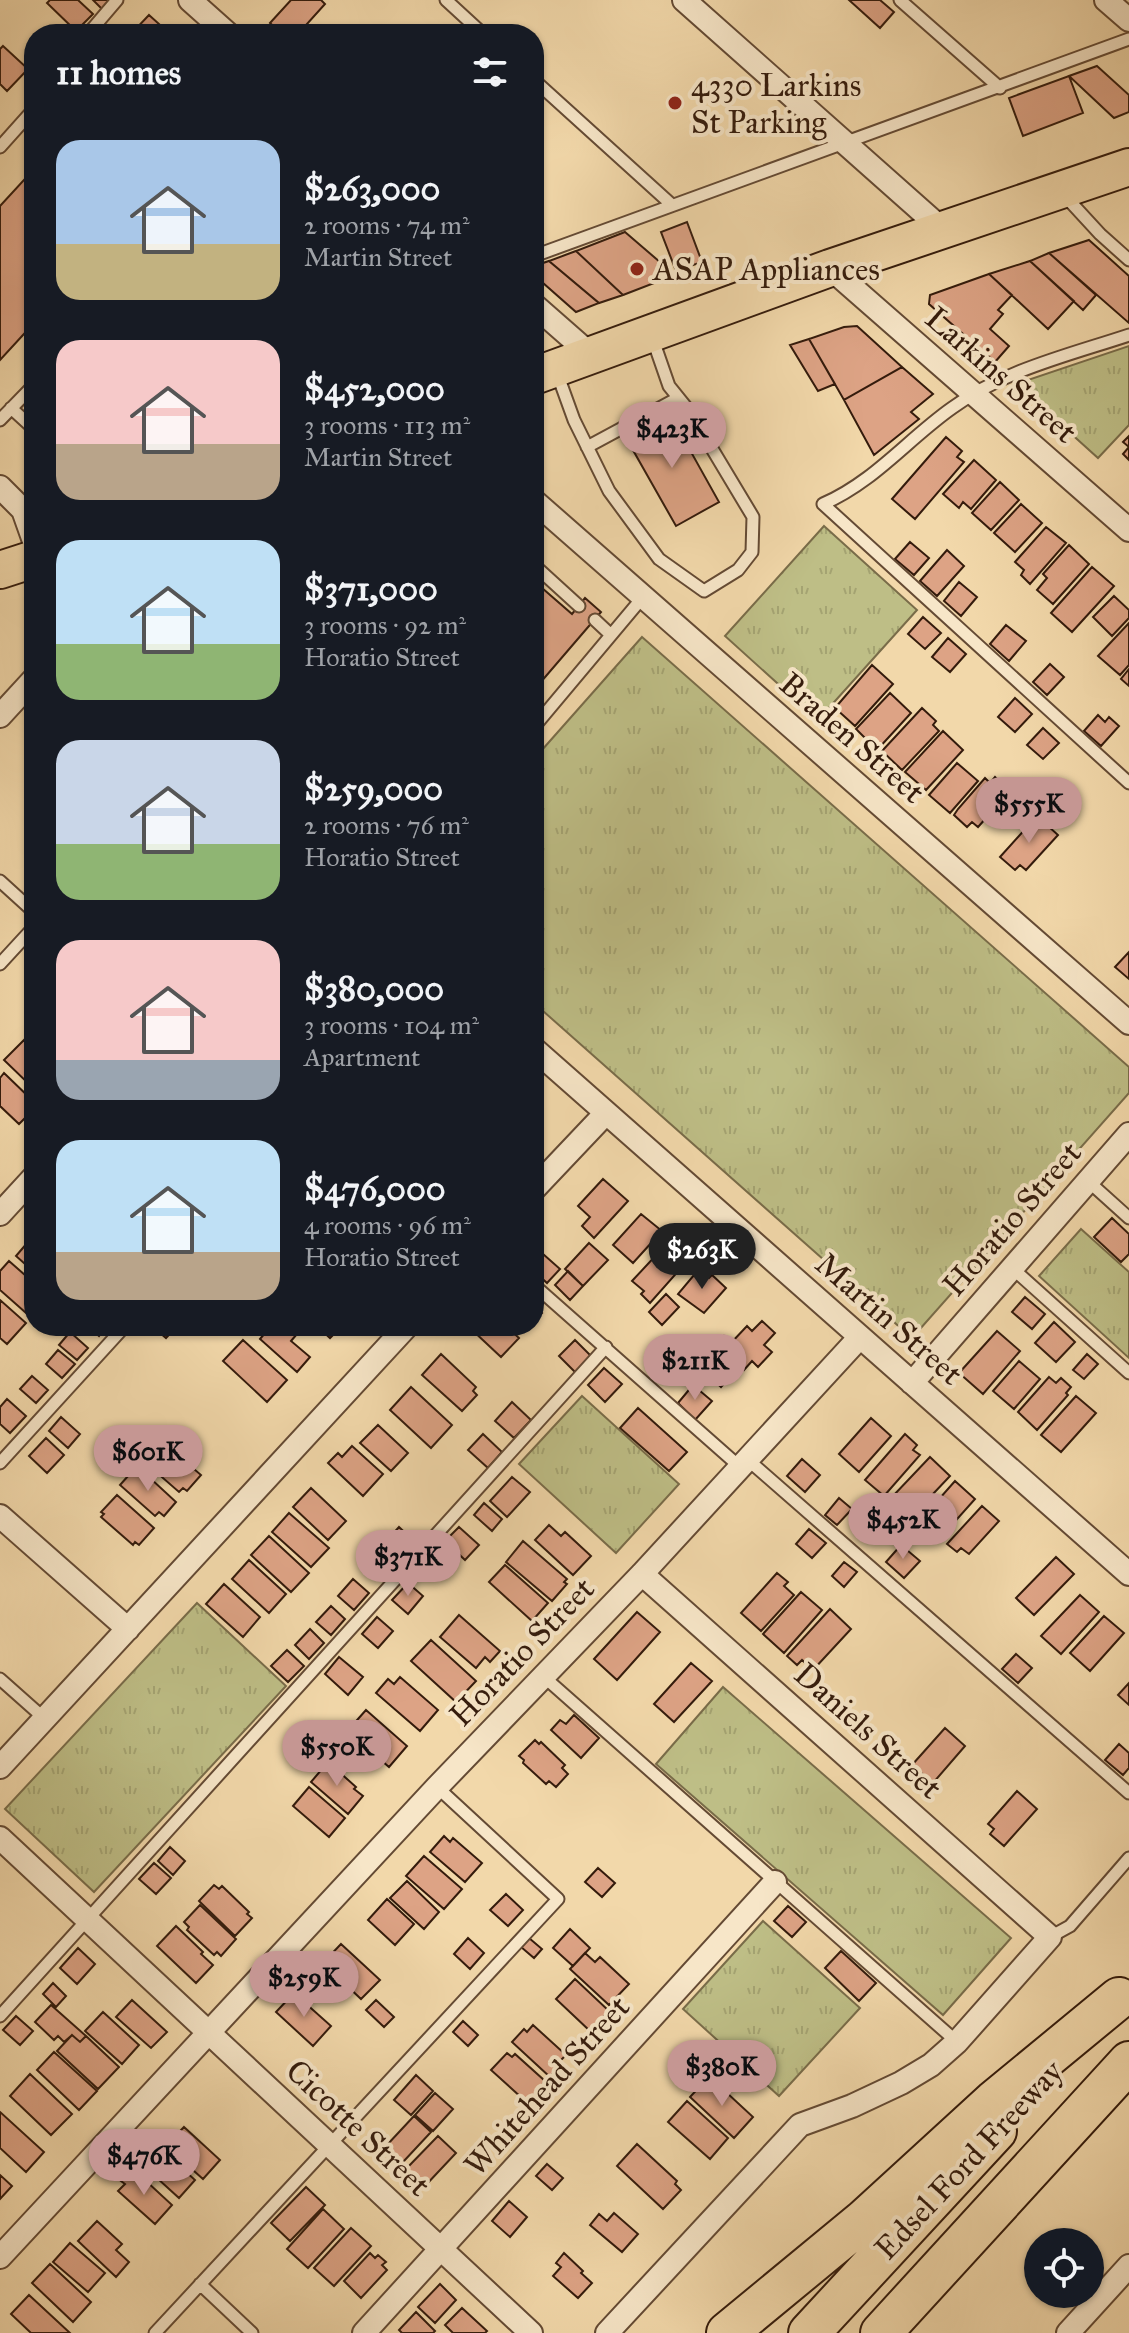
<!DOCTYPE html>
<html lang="en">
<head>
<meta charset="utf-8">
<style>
  body { margin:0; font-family:"IM FELL Great Primer",serif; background:#242831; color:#f1f3f6; height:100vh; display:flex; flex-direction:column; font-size:30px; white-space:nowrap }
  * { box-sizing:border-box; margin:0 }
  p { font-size:26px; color:#9ea1a6 }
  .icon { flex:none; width:44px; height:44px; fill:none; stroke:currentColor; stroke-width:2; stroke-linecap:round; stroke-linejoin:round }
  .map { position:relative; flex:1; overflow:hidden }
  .panel { position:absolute; left:24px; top:24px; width:520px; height:1312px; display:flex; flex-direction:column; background:#171b24; border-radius:32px; box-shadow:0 2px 6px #0004 }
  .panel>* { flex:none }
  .fabs { position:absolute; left:1024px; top:2228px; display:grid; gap:16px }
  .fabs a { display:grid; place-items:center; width:80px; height:80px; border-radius:50%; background:#171b24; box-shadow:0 2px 6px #0004; font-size:40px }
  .price { position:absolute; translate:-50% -68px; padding:0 18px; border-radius:28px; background:#c59692; color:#111; font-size:26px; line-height:52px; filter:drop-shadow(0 2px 4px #0008) }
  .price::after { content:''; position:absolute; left:50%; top:48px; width:24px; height:18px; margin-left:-12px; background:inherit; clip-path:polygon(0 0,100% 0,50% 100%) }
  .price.selected { background:#222; color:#fff }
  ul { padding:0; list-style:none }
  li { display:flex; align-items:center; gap:24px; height:200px; padding:0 32px }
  li span { display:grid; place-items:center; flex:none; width:224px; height:160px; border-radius:24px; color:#555 }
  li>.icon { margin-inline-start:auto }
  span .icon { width:96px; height:96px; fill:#fffc; stroke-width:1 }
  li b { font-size:34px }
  h2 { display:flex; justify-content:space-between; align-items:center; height:96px; padding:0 32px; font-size:34px }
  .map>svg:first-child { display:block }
</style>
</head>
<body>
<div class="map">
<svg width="1129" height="2333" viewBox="0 0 1129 2333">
  <defs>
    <pattern id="grass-tufts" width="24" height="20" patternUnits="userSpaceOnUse" patternTransform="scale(2)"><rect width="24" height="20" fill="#bebe86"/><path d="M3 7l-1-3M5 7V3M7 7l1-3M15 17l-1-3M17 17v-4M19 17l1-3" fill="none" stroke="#a4a372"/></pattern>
  </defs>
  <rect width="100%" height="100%" fill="#f2d8aa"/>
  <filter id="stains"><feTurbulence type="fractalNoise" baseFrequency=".0025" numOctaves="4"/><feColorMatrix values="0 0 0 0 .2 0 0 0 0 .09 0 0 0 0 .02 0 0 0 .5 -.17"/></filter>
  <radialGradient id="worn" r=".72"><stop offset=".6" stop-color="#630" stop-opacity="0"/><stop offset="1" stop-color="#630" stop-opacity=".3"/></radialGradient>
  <path fill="url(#grass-tufts)" stroke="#796c49" stroke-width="2" d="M1129 346V425L1098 458 1016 384Z
    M824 526 917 610 818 720 725 636Z
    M642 637 1129 1067V1093L912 1338 534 1003V759Z
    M1081 1229 1129 1272V1358L1039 1276Z
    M582 1396 679 1484 616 1553 519 1464Z
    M197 1603 286 1686 94 1892 5 1809Z
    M723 1687 1011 1938 943 2015 656 1764Z
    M763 1921 860 2008 779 2096 683 2009Z"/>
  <path fill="#dda385" stroke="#341b0c" stroke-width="2" d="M50 0H78L93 14 76 31 47 3Z
    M93 0H110L102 9Z
    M291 0H321L325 4 298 34H282L270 23Z
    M849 0H880L894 12 880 28Z
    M149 15 170 34H131Z
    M3 46 28 69 7 91 0 84V49Z
    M1097 66 1129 95V112L1114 118 1069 76Z
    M1069 76 1083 113 1023 136 1009 98Z
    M34 169V323L0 360V206Z
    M687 222 702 262 676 271 661 232Z
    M625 232 675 275 623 295 576 251Z
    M1089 240 1129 276V323L1049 253Z
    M576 251 623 295 599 303 549 261Z
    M1049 253 1096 295 1083 310 1030 261Z
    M549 261 599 303 576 312 534 275V266Z
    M1030 261 1074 301 1048 329 989 274Z
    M989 274 1012 295 998 310 1003 314 990 329 1009 346 995 362 929 304 930 295Z
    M857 326 902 367 844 400 809 339 844 327Z
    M809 339 835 384 818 391 790 345Z
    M902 367 933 394 911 412 919 419 874 455 844 400Z
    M659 416 667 430 676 425 719 502 676 526 625 436Z
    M1129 436V460L1123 454 1129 447 1123 442Z
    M946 437 962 451 957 457 964 462 915 519 892 499Z
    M974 460 996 480 971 509 963 502 959 508 943 494Z
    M1000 482 1019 500 991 530 972 513Z
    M1021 504 1042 523 1015 552 994 533Z
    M1046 527 1066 543 1030 584 1021 575 1024 570 1015 562Z
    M910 542 929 558 914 575 895 559Z
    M1069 545 1089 564 1053 604 1037 590 1047 578 1043 574Z
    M947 550 964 566 937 596 920 581Z
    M1092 567 1114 586 1072 632 1051 613Z
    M534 581 572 614 585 598 601 612 534 690Z
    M959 582 977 597 961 616 944 601Z
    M1114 596 1129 610V618L1112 636 1093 617Z
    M923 617 941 633 925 649 908 634Z
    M1129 623V665L1120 675 1098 656Z
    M1006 625 1026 641 1009 661 990 644Z
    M948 638 966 654 950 672 932 657Z
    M1050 664 1064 677 1047 695 1033 682Z
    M872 665 893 684 855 726 835 708Z
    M1129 669V686L1121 679Z
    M890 693 911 713 877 750 856 729Z
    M1015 698 1032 714 1015 732 998 717Z
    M922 708 936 721 933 725 939 731 902 770 882 751Z
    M1098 715 1105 722 1109 717 1119 726 1101 746 1084 731Z
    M1043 728 1059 743 1043 759 1027 745Z
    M943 731 963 750 926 790 905 772Z
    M957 763 978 781 950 813 929 795Z
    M995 777 1005 787 1000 792 1005 797 978 827 972 822 967 827 954 815 958 809 985 778 990 783Z
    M1037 816 1058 835 1026 870 1020 865 1015 870 1000 857Z
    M1129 952V979L1115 967Z
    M24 1040 34 1050V1089L4 1060Z
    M4 1073 34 1102V1109L19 1124 0 1106V1078Z
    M603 1179 628 1201 594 1238 582 1226 590 1217 578 1206Z
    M641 1214 662 1231 633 1263 613 1245Z
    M1112 1218 1129 1234V1254L1121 1262 1094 1237Z
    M34 1235V1272L16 1256Z
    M674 1236 691 1251 678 1265 681 1268 650 1303 641 1294 644 1291 632 1281Z
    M589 1243 608 1260 583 1286 565 1269Z
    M534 1246 560 1269 547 1283 534 1271Z
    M9 1261 34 1283V1320L0 1290V1271Z
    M568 1271 583 1286 570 1300 555 1285Z
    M701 1272 709 1278 712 1275 726 1288 704 1313 678 1294 694 1275 696 1277Z
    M666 1294 679 1307 662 1325 649 1312Z
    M1025 1297 1045 1314 1032 1329 1012 1312Z
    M0 1300 26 1323 7 1344 0 1338Z
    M534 1305 542 1313 534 1321Z
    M762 1321 775 1333 764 1345 772 1352 758 1367 752 1361 744 1370 740 1366 721 1387 704 1371 713 1361 704 1353 713 1344 723 1353 725 1350 718 1343 724 1336 731 1343 747 1326 752 1331Z
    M1054 1322 1075 1342 1056 1362 1035 1343Z
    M88 1326H107L99 1336Z
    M152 1326H177L166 1338Z
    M271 1326H288L297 1334 291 1341 310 1357 297 1372 260 1339Z
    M317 1326H342L330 1338Z
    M471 1326H506L519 1338 501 1357 470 1328Z
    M997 1331 1020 1351 983 1394 959 1373Z
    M70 1332 88 1348 77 1360 59 1345Z
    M243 1340 287 1380 267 1402 223 1361Z
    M575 1340 592 1357 576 1373 559 1356Z
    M58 1350 75 1364 62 1378 46 1364Z
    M441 1354 476 1387 473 1391 477 1395 462 1411 422 1375Z
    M1087 1354 1098 1364 1084 1379 1073 1370Z
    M1019 1361 1040 1379 1014 1409 993 1391Z
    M604 1368 622 1384 605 1402 588 1385Z
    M32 1376 48 1390 36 1403 20 1389Z
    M1049 1377 1056 1383 1061 1378 1071 1387 1066 1393 1068 1395 1037 1430 1018 1412Z
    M693 1385 712 1401 695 1420 678 1403Z
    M411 1387 452 1425 431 1448 390 1410Z
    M1076 1396 1096 1413 1061 1452 1041 1435Z
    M7 1399 26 1416 10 1433 0 1424V1407Z
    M512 1402 531 1420 514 1438 495 1421Z
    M638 1408 687 1452 669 1471 620 1428Z
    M61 1417 80 1434 68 1448 49 1431Z
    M871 1418 891 1436 859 1472 839 1454Z
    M378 1425 408 1453 391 1471 360 1443Z
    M483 1434 502 1452 488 1468 468 1450Z
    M905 1434 917 1445 913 1450 920 1455 884 1496 865 1480Z
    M46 1438 64 1455 47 1473 29 1456Z
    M158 1438 201 1475 187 1491 183 1488 179 1492 140 1458Z
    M352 1446 383 1474 363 1496 328 1463 338 1453 342 1457Z
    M930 1457 950 1476 915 1513 905 1503 902 1507 892 1497Z
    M802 1459 820 1475 805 1492 787 1476Z
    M137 1466 176 1502 164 1516 159 1512 155 1516 120 1485Z
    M512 1477 530 1492 507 1517 490 1501Z
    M955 1481 975 1499 950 1527 938 1516 932 1522 924 1516Z
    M311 1488 346 1521 328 1540 293 1507Z
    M117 1495 154 1528 139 1545 135 1542 133 1545 101 1517 104 1514 101 1512Z
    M839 1498 852 1509 837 1525 825 1515Z
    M484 1503 502 1519 492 1531 474 1515Z
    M982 1506 999 1521 969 1554 961 1548 957 1552 947 1544Z
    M289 1513 329 1548 311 1567 272 1532Z
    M549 1525 561 1536 565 1532 591 1556 573 1575 535 1540Z
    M399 1527 417 1544 400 1562 382 1546Z
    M459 1527 479 1545 465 1560 445 1541Z
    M809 1529 826 1543 812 1558 796 1544Z
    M269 1536 309 1573 291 1592 251 1555Z
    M523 1541 567 1579 564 1582 567 1584 552 1601 506 1562Z
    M901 1545 920 1561 904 1578 886 1562Z
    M1056 1557 1074 1574 1034 1615 1016 1598Z
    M249 1560 286 1594 269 1613 232 1579Z
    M844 1562 857 1572 844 1587 832 1576Z
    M505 1565 548 1603 532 1621 489 1582Z
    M777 1573 788 1582 784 1586 794 1595 761 1631 741 1613Z
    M353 1579 369 1593 354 1610 338 1596Z
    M408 1583 423 1596 408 1614 392 1600Z
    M224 1584 260 1617 243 1637 206 1604Z
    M801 1592 822 1610 784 1653 763 1634Z
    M1080 1595 1099 1612 1061 1654 1041 1636Z
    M331 1606 345 1619 331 1635 316 1622Z
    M830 1609 851 1629 813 1670 802 1660 797 1665 787 1656Z
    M637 1612 660 1632 617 1680 594 1659Z
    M459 1615 500 1651 490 1662 485 1657 476 1668 440 1637Z
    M1104 1616 1124 1633 1090 1671 1070 1653Z
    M377 1617 393 1631 378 1648 362 1634Z
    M310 1629 324 1643 309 1659 295 1645Z
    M431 1640 476 1681 456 1702 411 1661Z
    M287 1650 304 1666 288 1682 271 1666Z
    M1016 1654 1032 1668 1018 1683 1002 1669Z
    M339 1657 363 1677 348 1695 325 1674Z
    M691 1663 712 1681 674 1722 654 1704Z
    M400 1677 438 1710 420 1731 376 1693 388 1679 394 1684Z
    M1129 1683V1705L1118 1695Z
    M366 1710 407 1746 389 1767 351 1734 353 1731 350 1728Z
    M574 1715 599 1738 581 1758 551 1730 560 1720 566 1724Z
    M945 1728 965 1746 933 1783 912 1765Z
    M535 1740 539 1744 541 1742 565 1765 562 1768 568 1774 556 1787 549 1781 546 1784 523 1763 524 1760 519 1756Z
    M1119 1744 1129 1753V1768L1123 1775 1105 1760Z
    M328 1762 356 1787 354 1789 363 1796 348 1814 311 1782Z
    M309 1787 345 1818 329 1837 293 1806Z
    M1017 1791 1037 1809 1004 1846 990 1834 994 1829 988 1824Z
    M444 1836 450 1842 453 1838 482 1863 465 1882 430 1852Z
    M170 1847 185 1861 173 1875 158 1861Z
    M424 1856 462 1889 444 1909 406 1876Z
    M154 1863 171 1878 156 1894 139 1879Z
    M598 1868 615 1883 602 1897 585 1882Z
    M407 1881 439 1912 424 1929 390 1898Z
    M214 1885 219 1889 222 1886 249 1912 247 1914 252 1918 235 1936 199 1901Z
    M506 1894 523 1910 508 1926 490 1910Z
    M387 1899 414 1924 395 1945 368 1920Z
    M200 1905 236 1939 221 1956 217 1952 214 1955 187 1930 189 1927 184 1922Z
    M788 1906 806 1922 792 1937 774 1921Z
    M176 1926 203 1952 201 1954 213 1965 196 1983 157 1946Z
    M570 1929 590 1948 573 1966 553 1948Z
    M468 1938 484 1953 470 1969 454 1954Z
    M529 1938 542 1949 534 1958 521 1947Z
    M341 1944 380 1980 361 1999 323 1963Z
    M78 1948 95 1964 77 1984 60 1968Z
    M841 1951 876 1983 859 2001 825 1968Z
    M585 1953 595 1962 600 1957 629 1984 609 2005 570 1969Z
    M575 1979 609 2011 590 2031 556 1999Z
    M53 1983 66 1996 56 2007 43 1994Z
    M294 1993 331 2026 313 2046 276 2012Z
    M132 2000 167 2032 151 2048 116 2017Z
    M376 2000 394 2017 384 2027 366 2010Z
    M51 2005 86 2036 80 2042 72 2035 64 2042 58 2036 54 2040 35 2022Z
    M103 2012 139 2045 122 2064 85 2031Z
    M16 2016 33 2031 20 2045 3 2030Z
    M463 2021 478 2035 468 2046 453 2032Z
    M533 2025 566 2055 560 2061 562 2063 550 2077 512 2042 524 2029 527 2032Z
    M72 2035 80 2042 86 2036 119 2067 98 2089 57 2051Z
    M54 2052 97 2091 79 2110 37 2070Z
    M507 2053 512 2057 515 2054 545 2081 542 2085 549 2091 533 2108 491 2070Z
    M30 2074 72 2114 51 2135 10 2096Z
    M416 2075 433 2091 411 2115 394 2100Z
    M713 2080 753 2117 734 2138 690 2097 704 2082 708 2085Z
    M435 2093 453 2109 433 2131 415 2115Z
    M687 2101 728 2138 710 2159 668 2122Z
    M0 2112 44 2152 26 2172 0 2148Z
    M414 2116 431 2132 403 2162 386 2146Z
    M184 2127 220 2160 203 2179 166 2146Z
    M438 2136 456 2153 424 2187 405 2170Z
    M637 2144 677 2181 675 2184 681 2190 663 2209 617 2166Z
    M162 2150 195 2180 179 2198 146 2168Z
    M547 2164 563 2178 552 2190 536 2176Z
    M132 2168 172 2205 155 2224 118 2191 125 2184 121 2181Z
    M0 2175 12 2186 0 2199Z
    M306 2187 325 2205 290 2241 271 2223Z
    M509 2201 527 2217 510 2237 492 2221Z
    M323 2209 344 2229 308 2268 287 2249Z
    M614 2213 638 2234 622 2252 590 2225 599 2214 607 2221Z
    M97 2221 122 2244 116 2250 129 2262 116 2277 78 2241Z
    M351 2228 371 2246 334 2286 314 2268Z
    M70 2243 105 2273 88 2292 53 2262Z
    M370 2253 375 2258 378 2255 386 2262 382 2265 387 2270 361 2298 344 2281Z
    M564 2253 583 2271 581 2273 592 2283 578 2298 553 2276 561 2267 556 2263Z
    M50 2264 91 2302 73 2322 32 2283Z
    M440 2284 456 2300 435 2323 418 2307Z
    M29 2295 70 2333H31L11 2314Z
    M462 2308 487 2331 485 2333H453L445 2325Z
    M416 2312 435 2331 433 2333H402L399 2330Z"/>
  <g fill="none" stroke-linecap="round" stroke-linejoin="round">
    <g stroke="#644a34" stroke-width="15">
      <path id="service" d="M446 0 483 34
        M900 0 1000 88
        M88 34 117 0
        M534 80 672 205
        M0 147 34 109
        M1065 196 1100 234 1129 260
        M534 256 1129 39
        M1129 335C1069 355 1004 370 952 408 908 439 874 482 823 504L1129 783
        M557 373 574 420 609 491 659 559 704 591 738 570 752 552 753 517 690 412 669 386 652 337
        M11 408 34 429
        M0 420 34 385
        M587 447 678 398
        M534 565 579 606
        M595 620 611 635
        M534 727 643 597
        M0 881 34 912
        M0 964 34 927
        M1088 1181 1129 1218
        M1011 1267 1129 1373
        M534 1285 740 1467
        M747 1459 1129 1793
        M0 1463 125 1326
        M543 1676 957 2042
        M0 1679 45 1719
        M1050 1937 1070 1926 1129 1858
        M0 2016 606 1347
        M200 2284 252 2333
        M155 2333 558 1899 437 1787"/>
    </g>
    <g stroke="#644a34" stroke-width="26">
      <path id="minor" d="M190 0 228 34
        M684 0 943 230
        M1106 0 1129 20
        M830 268 1129 530
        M534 305 591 355
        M0 487 23 510 34 541
        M534 501 1129 1023
        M0 716 34 679
        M534 1049 1129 1574
        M534 1189 606 1113
        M0 1214 34 1177
        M912 1383 1129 1134
        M0 1516 128 1629
        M0 1767 407 1326
        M0 1838 531 2333
        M0 2257 437 1787 642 1574 860 1337
        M364 2333 775 1882
        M607 2333 800 2125 852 2106 901 2083 931 2065 957 2042 1050 1937 642 1574
        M1068 2333 1129 2266"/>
    </g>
    <g stroke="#341b0c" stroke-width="40">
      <path id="primary" d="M534 376 830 268 1129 167
        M0 570 34 559"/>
    </g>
    <g stroke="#341b0c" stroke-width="44">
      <path id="motorway" d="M727 2333 864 2220 994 2101 1119 1998
        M809 2333 996 2131
        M881 2333 1129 2062"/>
    </g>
    <use href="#service" stroke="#f7e6c8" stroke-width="11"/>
    <use href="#minor" stroke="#f7e6c8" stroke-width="22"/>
    <use href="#primary" stroke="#f2d8aa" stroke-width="36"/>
    <use href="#motorway" stroke="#f2d8aa" stroke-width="40"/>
  </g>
  <g fill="#8f2418" stroke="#f7e6c8" stroke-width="3">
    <circle cx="675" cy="103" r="8"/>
    <circle cx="637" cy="269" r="8"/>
  </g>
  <g text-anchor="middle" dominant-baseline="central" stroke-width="8" stroke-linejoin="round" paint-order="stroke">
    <g font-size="32" fill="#341b0c" stroke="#f7e6c8" text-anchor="start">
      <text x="691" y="85">4330 Larkins<tspan x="691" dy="37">St Parking</tspan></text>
      <text x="653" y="269">ASAP Appliances</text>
    </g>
    <g font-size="32" fill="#341b0c" stroke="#f7e6c8">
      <text transform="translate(1001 375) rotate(41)">Larkins Street</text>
      <text transform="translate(852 738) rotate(41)">Braden Street</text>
      <text transform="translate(1012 1219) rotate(-49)">Horatio Street</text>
      <text transform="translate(889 1319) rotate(41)">Martin Street</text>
      <text transform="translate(522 1652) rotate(-46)">Horatio Street</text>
      <text transform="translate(868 1731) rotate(42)">Daniels Street</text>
      <text transform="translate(547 2086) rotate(-48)">Whitehead Street</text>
      <text transform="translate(358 2128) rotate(43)">Cicotte Street</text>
      <text transform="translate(969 2160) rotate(-47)">Edsel Ford Freeway</text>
    </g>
  </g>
  <rect width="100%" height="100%" filter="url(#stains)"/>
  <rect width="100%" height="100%" fill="url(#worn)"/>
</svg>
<div class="fabs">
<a><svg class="icon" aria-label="locate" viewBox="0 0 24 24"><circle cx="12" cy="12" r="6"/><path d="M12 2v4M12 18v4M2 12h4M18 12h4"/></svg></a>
</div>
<b class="price" style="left:672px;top:470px">$423K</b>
<b class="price" style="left:1029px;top:845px">$555K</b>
<b class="price selected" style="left:702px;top:1291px">$263K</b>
<b class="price" style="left:695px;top:1402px">$211K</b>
<b class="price" style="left:148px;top:1493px">$601K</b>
<b class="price" style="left:903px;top:1561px">$452K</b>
<b class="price" style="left:408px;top:1598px">$371K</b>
<b class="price" style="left:337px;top:1788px">$550K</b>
<b class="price" style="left:304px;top:2019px">$259K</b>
<b class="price" style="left:722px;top:2108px">$380K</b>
<b class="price" style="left:144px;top:2197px">$476K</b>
<section class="panel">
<h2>11 homes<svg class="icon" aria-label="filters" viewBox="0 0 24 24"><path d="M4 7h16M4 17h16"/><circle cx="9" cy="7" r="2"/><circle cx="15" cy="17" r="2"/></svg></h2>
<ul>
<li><span style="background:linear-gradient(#a9c7e8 65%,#c2b280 0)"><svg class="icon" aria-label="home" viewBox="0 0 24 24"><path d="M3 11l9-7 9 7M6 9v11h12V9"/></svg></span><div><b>$263,000</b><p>2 rooms · 74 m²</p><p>Martin Street</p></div></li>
<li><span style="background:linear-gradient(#f6c9c9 65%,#b9a48a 0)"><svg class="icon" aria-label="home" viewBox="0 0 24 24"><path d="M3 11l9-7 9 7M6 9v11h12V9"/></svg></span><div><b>$452,000</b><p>3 rooms · 113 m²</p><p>Martin Street</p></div></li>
<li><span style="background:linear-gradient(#bfe0f5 65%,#8fb573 0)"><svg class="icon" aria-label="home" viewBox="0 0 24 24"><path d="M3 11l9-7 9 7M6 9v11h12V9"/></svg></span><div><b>$371,000</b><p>3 rooms · 92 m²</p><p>Horatio Street</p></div></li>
<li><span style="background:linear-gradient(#c9d6e8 65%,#8fb573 0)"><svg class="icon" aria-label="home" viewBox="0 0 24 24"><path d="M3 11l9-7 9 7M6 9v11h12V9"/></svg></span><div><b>$259,000</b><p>2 rooms · 76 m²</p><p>Horatio Street</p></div></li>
<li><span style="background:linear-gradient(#f6c9c9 75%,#9aa5b1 0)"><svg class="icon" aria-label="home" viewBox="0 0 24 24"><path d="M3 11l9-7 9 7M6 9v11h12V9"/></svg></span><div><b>$380,000</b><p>3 rooms · 104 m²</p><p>Apartment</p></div></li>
<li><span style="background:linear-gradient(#bfe0f5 70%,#b9a48a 0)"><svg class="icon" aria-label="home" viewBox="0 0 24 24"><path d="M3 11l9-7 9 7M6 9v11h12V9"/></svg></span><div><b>$476,000</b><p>4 rooms · 96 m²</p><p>Horatio Street</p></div></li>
</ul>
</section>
</div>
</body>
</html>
